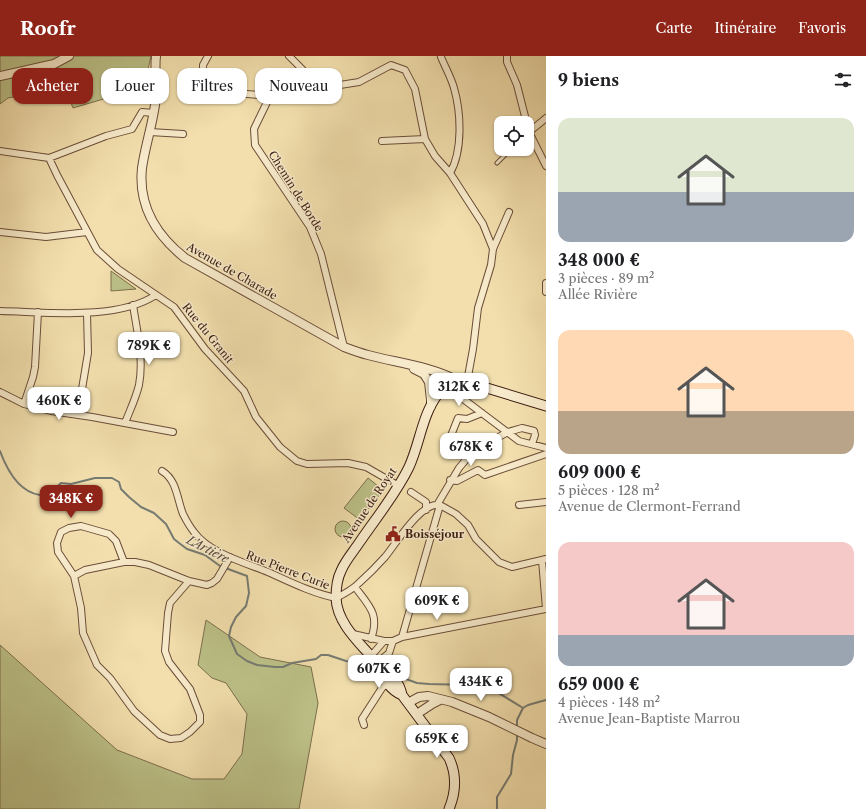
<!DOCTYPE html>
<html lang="fr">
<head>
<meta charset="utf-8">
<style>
  body { margin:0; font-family:"Libre Caslon Text",serif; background:#f6f6f6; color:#202124; height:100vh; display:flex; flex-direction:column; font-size:15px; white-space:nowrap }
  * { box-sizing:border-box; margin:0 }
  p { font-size:13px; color:#757577 }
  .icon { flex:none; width:22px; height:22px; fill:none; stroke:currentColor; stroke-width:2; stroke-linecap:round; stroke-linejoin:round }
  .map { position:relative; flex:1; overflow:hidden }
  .details { display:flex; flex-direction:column; background:#fff; width:320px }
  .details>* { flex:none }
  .banner { position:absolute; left:12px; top:12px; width:380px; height:36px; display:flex; gap:8px }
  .controls { position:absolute; left:494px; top:60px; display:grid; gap:8px }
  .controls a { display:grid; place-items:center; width:40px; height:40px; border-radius:8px; background:#fff; box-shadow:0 1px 3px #0004; font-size:20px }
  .price { position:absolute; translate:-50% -34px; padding:0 9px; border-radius:8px; background:#fff; color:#222; font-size:13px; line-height:26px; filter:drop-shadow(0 1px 2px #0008) }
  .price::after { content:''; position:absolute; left:50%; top:24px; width:12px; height:9px; margin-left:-6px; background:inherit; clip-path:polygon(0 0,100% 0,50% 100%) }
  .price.current { background:#8f2418; color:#fff }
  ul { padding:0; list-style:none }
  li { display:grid; align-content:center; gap:8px; height:212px; padding:0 12px }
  li span { display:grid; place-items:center; height:124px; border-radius:12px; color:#555 }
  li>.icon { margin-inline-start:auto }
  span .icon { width:72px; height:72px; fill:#fffc; stroke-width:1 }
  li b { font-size:17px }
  h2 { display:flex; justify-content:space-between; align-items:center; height:48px; padding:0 12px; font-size:17px }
  .chip { padding:0 14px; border-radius:12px; background:#fff; box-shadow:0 1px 3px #0004; font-size:14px; line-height:36px }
  .chip.current { background:#8f2418; color:#fff }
  header { display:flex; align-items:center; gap:24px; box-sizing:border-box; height:56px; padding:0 20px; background:#8f2418; color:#fff }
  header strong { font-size:19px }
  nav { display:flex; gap:22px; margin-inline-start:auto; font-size:14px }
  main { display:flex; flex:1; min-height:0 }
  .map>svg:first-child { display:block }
</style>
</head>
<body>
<header>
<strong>Roofr</strong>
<nav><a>Carte</a><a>Itinéraire</a><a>Favoris</a></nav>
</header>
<main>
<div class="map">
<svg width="546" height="753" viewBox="0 0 546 753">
  <rect width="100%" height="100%" fill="#f2dfad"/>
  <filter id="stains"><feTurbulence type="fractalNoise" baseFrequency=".005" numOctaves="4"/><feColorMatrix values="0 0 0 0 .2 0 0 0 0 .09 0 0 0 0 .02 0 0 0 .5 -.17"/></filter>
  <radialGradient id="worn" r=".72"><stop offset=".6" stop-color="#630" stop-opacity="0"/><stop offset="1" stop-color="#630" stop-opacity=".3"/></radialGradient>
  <path fill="#bcc188" stroke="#7c6e4c" d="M0 0H151L144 31 73 52 65 31 8 42 0 48Z
    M111 215 136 233 111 235Z
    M368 422 383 434 360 464 344 452Z
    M335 473a8 8 0 1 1 16 0a8 8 0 1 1-16 0Z
    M206 564 260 601 311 611 318 647 299 753H0V589L117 694 192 723H224L242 698 247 658 226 627 212 622 198 609Z"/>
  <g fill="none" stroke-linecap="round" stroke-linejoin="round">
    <path stroke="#767b72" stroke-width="2" d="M0 395C7 414 19 436 40 439 49 432 54 435 61 427L71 428 95 422H112L119 426 121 433 129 441 141 451 154 457 166 468 174 483 179 487 187 493 205 499 220 510 247 520 249 537 246 550 236 561 231 571 229 580 237 598 247 605 257 609 275 611H283L292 607 316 603 321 599H328L346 605 362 607
      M400 607 402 610 406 623 417 627 429 628 470 629 483 634 497 636 523 652
      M523 652 528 649 546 644
      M517 671V664L523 652
      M497 753V741L511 718 513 699 517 684V678"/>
    <g stroke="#6a4d38" stroke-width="5">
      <path id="service" d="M497 107 511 93"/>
    </g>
    <g stroke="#6a4d38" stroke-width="8">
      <path id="minor" d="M208 0 203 9V29L210 35 270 40 359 26 391 9 405 14 415 33 425 83 435 100 450 117 483 168 493 193
        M289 0 303 14 307 33
        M507 0V6L517 29 529 76 546 110
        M441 1C445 11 451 21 454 32 461 56 463 95 450 117
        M270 40 254 73 255 89 310 171 321 198 344 291
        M150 76 183 78
        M529 76 546 62
        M382 85 425 83
        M0 95 49 102 106 80 132 73 142 56 154 57
        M49 102 57 119 97 194 118 213 174 251 205 293 244 335 256 361 280 391 297 405 307 408 348 407 366 411 399 430
        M0 176 46 181 87 176
        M546 227V236
        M0 255C46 256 116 265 156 239
        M467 326 473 293 478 252 491 209 493 193 509 156
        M446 330 519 385 546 392
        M0 336 24 348 51 355 92 361 173 376
        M24 348 33 321 35 311 38 256
        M79 359 82 333 88 297 87 257
        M125 367C130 354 136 342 139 329 144 303 137 275 133 249
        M474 394 459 384 450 382 458 362 467 363 482 357
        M162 415C177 424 177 443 183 458 186 464 190 471 194 476 209 497 246 507 268 516 290 526 312 537 336 542 344 538 353 533 359 527 368 519 377 510 385 501 396 488 421 445 440 449
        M450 424 457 425 478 414 485 419 546 398
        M411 436 426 446V454
        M437 449 459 412 474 394 508 376 522 372 534 375 535 379 532 388
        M440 449 456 458 468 469 476 483 499 506 512 511 546 503
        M519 449 546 446
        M542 504 546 553
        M74 520 58 496 57 487 61 476 69 472 81 470 109 478 116 485 124 506
        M189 525 170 547 168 557 165 595 169 606 190 633 200 659V666L190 676 181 682 170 683 160 679 134 655 110 622 97 609 83 577 81 552 74 520 85 514 124 506H135L149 509 189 525 207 529 212 527 217 523 230 501
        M355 531C369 550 380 558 371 583
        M353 578 384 585
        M402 581 440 449
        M371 600 384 585H393L402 581 546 553
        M377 607 389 597 393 585
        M364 669 362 663 382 632 388 627"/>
    </g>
    <g stroke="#6a4d38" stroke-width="10">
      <path id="tertiary" d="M156 0C154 16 158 33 155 49 152 70 145 91 142 112 138 150 156 179 185 202L344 291C352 294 360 297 368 299 398 307 430 310 458 325
        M0 20 54 8 69 0
        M414 313 424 318 429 326 446 330
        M429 326 431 344V350
        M408 647 419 641 428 640 452 646 489 661 532 682 546 688
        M417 658 432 648 440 644"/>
    </g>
    <g stroke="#3c1c11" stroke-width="11">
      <path id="secondary" d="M377 607C380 620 391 635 402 639
        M449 753C456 736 457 719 449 702L402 639C400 627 388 612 377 607 361 588 337 568 336 542 336 533 337 523 341 515 345 505 353 496 359 487 376 462 396 438 409 411 420 387 422 359 438 338 445 328 456 325 467 326L546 350"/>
    </g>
    <use href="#service" stroke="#f7eaca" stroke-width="3"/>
    <use href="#minor" stroke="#f7eaca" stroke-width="6"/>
    <use href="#tertiary" stroke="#f7eaca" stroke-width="8"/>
    <use href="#secondary" stroke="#f7eaca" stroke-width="9"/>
  </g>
  <defs>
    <g id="civic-bare" transform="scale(1.2)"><path d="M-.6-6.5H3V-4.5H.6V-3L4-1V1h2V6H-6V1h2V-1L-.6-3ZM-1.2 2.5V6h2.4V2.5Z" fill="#8f2418" stroke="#f7eaca" stroke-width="2.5" paint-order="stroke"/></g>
  </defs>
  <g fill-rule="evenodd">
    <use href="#civic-bare" x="393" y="478"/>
  </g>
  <g text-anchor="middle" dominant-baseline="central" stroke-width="3" stroke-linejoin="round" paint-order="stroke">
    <g font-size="11" fill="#3c1c11" stroke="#f7eaca">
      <text transform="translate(296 135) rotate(58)">Chemin de Borde</text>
      <text transform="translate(232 215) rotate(30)">Avenue de Charade</text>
      <text transform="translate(208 277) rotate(51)">Rue du Granit</text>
      <text transform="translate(369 449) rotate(-56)">Avenue de Royat</text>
      <text transform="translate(288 514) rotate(21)">Rue Pierre Curie</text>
    </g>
    <g font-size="11" font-weight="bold" fill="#3c1c11" stroke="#f7eaca" text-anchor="start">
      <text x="405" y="478">Boisséjour</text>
    </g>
    <g font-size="12" font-style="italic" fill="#594c41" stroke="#f7eaca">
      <text transform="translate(208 493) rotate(27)">L'Artière</text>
    </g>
  </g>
  <rect width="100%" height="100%" filter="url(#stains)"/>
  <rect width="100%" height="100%" fill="url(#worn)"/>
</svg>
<div class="controls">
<a><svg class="icon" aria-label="locate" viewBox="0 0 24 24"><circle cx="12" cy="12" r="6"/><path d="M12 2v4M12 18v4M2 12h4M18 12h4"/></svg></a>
</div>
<b class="price" style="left:149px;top:310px">789K €</b>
<b class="price" style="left:459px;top:351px">312K €</b>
<b class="price" style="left:59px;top:365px">460K €</b>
<b class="price" style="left:471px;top:411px">678K €</b>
<b class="price current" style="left:71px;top:463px">348K €</b>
<b class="price" style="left:437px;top:565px">609K €</b>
<b class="price" style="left:379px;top:633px">607K €</b>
<b class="price" style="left:481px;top:646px">434K €</b>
<b class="price" style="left:437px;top:703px">659K €</b>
<div class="banner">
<a class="chip current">Acheter</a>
<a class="chip">Louer</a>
<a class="chip">Filtres</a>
<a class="chip">Nouveau</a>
</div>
</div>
<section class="details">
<h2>9 biens<svg class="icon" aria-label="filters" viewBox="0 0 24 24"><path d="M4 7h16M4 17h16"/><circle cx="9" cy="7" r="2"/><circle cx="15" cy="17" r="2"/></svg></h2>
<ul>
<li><span style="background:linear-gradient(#dfe7d0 60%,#9aa5b1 0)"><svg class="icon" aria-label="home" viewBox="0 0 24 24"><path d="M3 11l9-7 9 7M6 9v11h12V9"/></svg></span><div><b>348 000 €</b><p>3 pièces · 89 m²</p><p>Allée Rivière</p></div></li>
<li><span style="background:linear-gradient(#ffd9b3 65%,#b9a48a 0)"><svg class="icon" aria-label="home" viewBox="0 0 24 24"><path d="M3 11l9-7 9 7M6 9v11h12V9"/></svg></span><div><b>609 000 €</b><p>5 pièces · 128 m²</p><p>Avenue de Clermont-Ferrand</p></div></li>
<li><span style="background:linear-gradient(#f6c9c9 75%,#9aa5b1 0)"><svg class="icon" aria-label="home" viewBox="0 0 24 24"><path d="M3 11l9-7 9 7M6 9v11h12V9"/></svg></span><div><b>659 000 €</b><p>4 pièces · 148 m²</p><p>Avenue Jean-Baptiste Marrou</p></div></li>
</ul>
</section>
</main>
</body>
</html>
